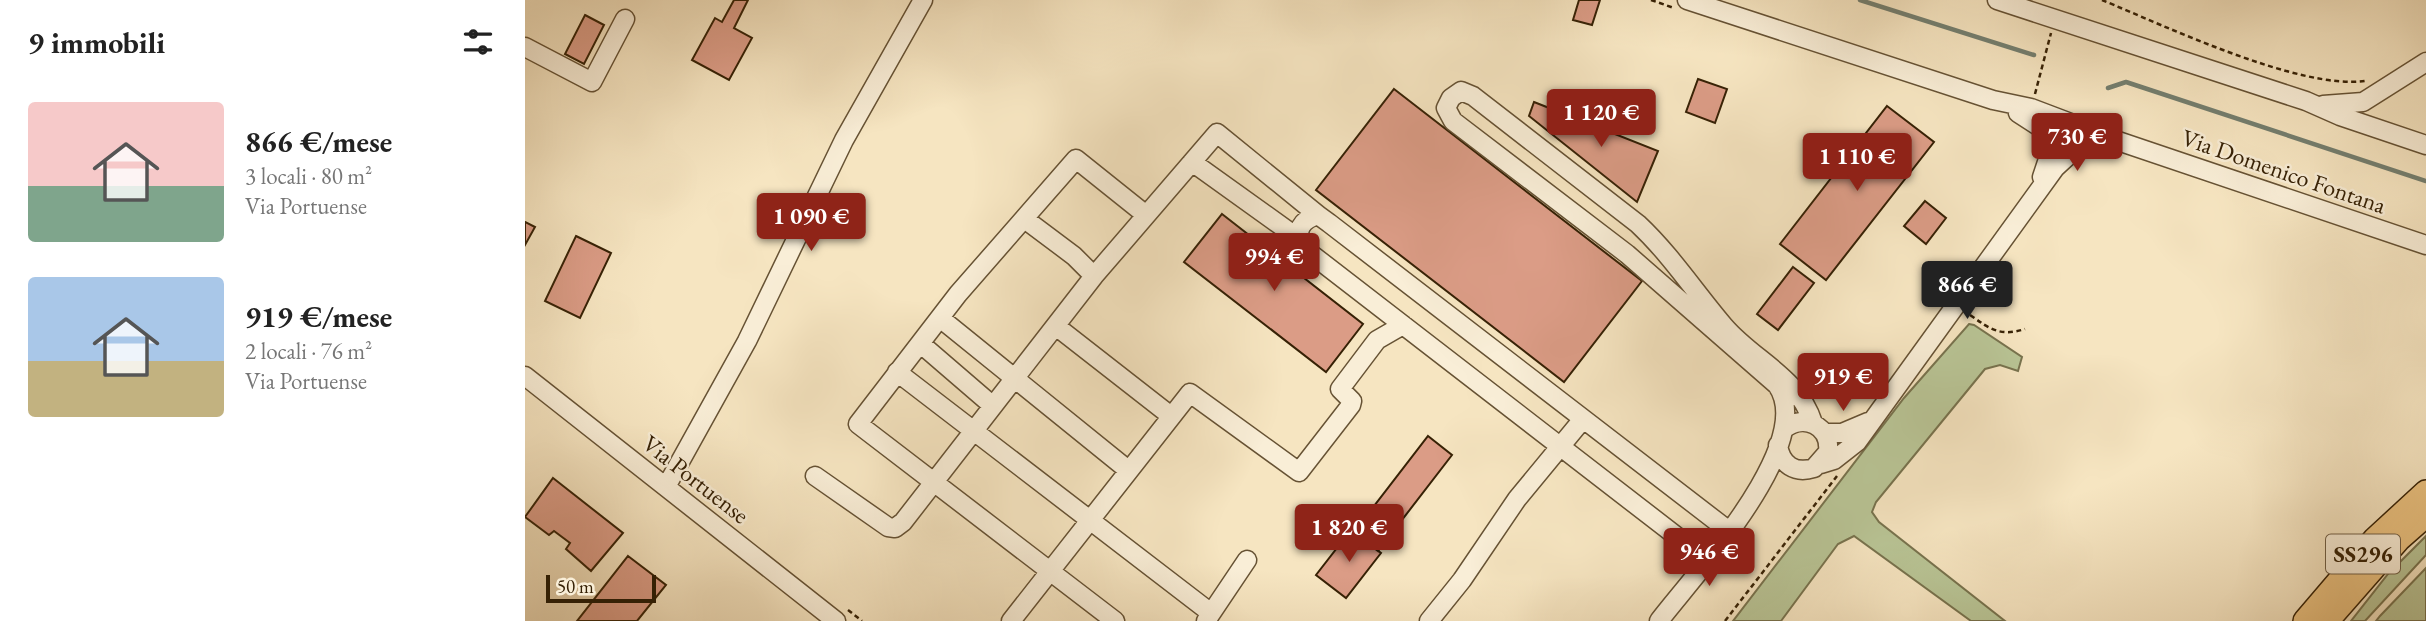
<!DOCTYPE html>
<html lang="it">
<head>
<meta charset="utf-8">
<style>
  body { margin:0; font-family:"EB Garamond",serif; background:#f6f6f6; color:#222; height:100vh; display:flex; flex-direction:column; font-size:26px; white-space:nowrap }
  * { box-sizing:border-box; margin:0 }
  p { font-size:23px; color:#767676 }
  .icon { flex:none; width:38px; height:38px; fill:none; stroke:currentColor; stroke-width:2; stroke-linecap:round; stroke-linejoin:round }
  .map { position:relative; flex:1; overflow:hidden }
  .details { display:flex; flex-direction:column; background:#fff; width:525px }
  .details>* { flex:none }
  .scale { position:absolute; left:21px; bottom:18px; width:110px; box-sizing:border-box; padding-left:7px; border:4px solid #362105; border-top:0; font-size:19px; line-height:24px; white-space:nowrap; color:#362105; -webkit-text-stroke:5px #f9eed7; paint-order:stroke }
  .price { position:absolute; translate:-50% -60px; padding:0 16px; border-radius:7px; background:#8f2418; color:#fff; font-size:23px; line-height:46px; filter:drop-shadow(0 2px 4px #0008) }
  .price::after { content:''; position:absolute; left:50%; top:42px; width:21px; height:16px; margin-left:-10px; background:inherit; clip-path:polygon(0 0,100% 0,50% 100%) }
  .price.current { background:#222; color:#fff }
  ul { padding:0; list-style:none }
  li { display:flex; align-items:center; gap:21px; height:175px; padding:0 28px }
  li span { display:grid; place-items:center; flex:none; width:196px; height:140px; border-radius:7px; color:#555 }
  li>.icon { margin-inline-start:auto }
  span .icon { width:84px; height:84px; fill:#fffc; stroke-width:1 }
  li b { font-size:30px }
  h2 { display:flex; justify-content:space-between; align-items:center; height:84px; padding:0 28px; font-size:30px }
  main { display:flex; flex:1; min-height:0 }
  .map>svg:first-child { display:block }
</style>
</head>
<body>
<main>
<section class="details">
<h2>9 immobili<svg class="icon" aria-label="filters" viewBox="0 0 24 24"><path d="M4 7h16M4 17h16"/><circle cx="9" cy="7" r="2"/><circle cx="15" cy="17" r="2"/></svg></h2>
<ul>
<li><span style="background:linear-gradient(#f6c9c9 60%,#7fa58c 0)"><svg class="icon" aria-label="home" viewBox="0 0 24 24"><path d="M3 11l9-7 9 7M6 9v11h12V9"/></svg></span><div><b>866 €/mese</b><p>3 locali · 80 m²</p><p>Via Portuense</p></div></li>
<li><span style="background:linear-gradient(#a9c7e8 60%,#c2b280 0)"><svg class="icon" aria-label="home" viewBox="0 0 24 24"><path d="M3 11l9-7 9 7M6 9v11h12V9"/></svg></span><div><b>919 €/mese</b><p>2 locali · 76 m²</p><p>Via Portuense</p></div></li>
</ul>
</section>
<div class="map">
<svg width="1901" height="621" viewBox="0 0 1901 621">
  <rect width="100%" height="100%" fill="#f6e5c1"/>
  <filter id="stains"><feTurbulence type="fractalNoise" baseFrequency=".00286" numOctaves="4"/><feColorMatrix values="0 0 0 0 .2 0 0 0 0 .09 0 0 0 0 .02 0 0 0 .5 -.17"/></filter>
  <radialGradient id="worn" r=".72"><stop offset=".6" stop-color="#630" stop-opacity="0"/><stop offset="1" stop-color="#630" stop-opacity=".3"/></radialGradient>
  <path fill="#b9c596" stroke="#78734e" stroke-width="2" d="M1444 324 1449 325 1497 357 1493 371 1475 365 1460 369 1351 502 1347 512 1354 522 1480 621H1446L1329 536 1313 544 1256 621H1208L1379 398Z
    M1901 536V555L1840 621H1826L1863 574Z
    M1901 568V621H1851L1855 616Z"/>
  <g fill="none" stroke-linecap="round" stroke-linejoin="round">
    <path stroke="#747f70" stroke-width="4.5" d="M1335 0 1509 55
      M1583 88 1601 82 1901 181"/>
  </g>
  <path fill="#db9c86" stroke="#362105" stroke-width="2" d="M209 0H223L209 28 227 38 204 80 167 60 190 18 197 22Z
    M1054 0H1075L1067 25 1048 20Z
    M60 15 79 25 59 64 40 54Z
    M1173 79 1202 89 1190 123 1161 112Z
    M869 89 1117 281 1039 382 791 190Z
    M1009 102 1133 151 1112 202 1004 116Z
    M1362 106 1409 142 1301 280 1255 244Z
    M1400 201 1421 218 1401 244 1379 226Z
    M697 214 838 324 801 372 659 262Z
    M0 222 10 227 0 245Z
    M51 236 86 253 55 318 20 301Z
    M1268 267 1289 283 1253 330 1232 314Z
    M903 436 927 455 853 551 829 532Z
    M28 478 98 533 66 571 41 549 45 543 29 531 24 535 0 517Z
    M826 530 856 553 821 598 791 575Z
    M103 556 141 585 112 621H52Z"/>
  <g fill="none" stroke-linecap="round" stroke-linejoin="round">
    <g stroke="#665234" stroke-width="21">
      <path id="minor" d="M1162 0 1468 100 1506 108 1593 141 1901 245
        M1472 0 1781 101 1815 116 1901 145
        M0 47 67 82 100 19
        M1798 105 1838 102 1901 62
        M1493 113 1527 135 1528 144 1517 177
        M667 162 773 238
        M501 220 549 256 569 276
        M415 318 603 470
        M532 327 646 416
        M396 344 468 406
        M372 372 686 613
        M0 376 311 621
        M1300 433H1317L1343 422
        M1253 445C1256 465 1270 474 1289 468L1303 452C1306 426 1279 413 1259 429
        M1296 464 1309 460 1332 442 1530 168 1556 144 1583 140
        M290 476 363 527 370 528 378 522 569 276 692 133 793 215
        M141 487 222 341 319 140 398 0
        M1181 559 777 247C770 230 776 220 793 215L804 223 1204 531
        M486 621 665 393 774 472 826 405 827 401 815 389 852 340 878 325
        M590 621 333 424 433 294 551 159 621 215
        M681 621 722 560
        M904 621 937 580 992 499 1058 419
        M1134 621C1169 575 1293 443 1252 385L1102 254 928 121 921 108 926 98 936 91 948 96 1113 224C1146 255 1170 292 1199 326 1229 361 1273 376 1288 423"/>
    </g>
    <g stroke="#362105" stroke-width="26">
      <path id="major" d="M1780 621 1850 539 1901 492
        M1802 621 1874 539 1901 515"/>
    </g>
    <path stroke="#362105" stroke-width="2.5" stroke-dasharray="5 3.5" stroke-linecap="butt" d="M1126 0 1149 8
      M1577 0C1640 26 1775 90 1840 81
      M1510 94 1526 33
      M1445 315C1465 329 1475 337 1500 329
      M323 610 337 621
      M1200 621 1312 476"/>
    <use href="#minor" stroke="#f9eed7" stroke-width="18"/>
    <use href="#major" stroke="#ebc280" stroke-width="23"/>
  </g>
  <g text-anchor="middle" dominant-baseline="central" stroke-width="5" stroke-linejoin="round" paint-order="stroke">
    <rect fill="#f9eed7" stroke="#705e44" stroke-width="2" x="1801" y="534.5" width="74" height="39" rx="5"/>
    <g font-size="23" font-weight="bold" fill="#362105">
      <text x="1838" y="554">SS296</text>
    </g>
    <g font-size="24" fill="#362105" stroke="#f9eed7">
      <text transform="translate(1759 171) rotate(19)">Via Domenico Fontana</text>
      <text transform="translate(171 479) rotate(38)">Via Portuense</text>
    </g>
  </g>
  <rect width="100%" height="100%" filter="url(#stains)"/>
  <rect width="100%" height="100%" fill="url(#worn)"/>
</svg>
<div class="scale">50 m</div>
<b class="price" style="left:1076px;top:149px">1 120 €</b>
<b class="price" style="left:1552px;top:173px">730 €</b>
<b class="price" style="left:1332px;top:193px">1 110 €</b>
<b class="price" style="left:286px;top:253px">1 090 €</b>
<b class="price" style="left:749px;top:293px">994 €</b>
<b class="price current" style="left:1442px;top:321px">866 €</b>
<b class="price" style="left:1318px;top:413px">919 €</b>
<b class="price" style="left:824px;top:564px">1 820 €</b>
<b class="price" style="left:1184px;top:588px">946 €</b>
</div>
</main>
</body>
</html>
